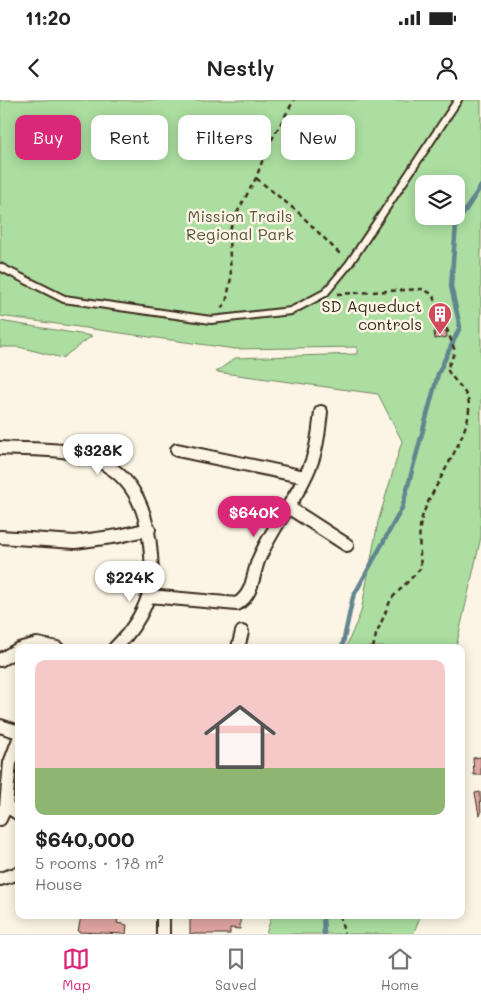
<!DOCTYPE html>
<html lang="en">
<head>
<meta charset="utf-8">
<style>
  body { margin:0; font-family:Mali,sans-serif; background:#f6f6f6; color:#222; height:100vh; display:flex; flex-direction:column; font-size:19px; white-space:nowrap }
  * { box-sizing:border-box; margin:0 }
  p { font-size:16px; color:#767676 }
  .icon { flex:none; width:28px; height:28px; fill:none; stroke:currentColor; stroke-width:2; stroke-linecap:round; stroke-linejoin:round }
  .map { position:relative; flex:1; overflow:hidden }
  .sheet { position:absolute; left:15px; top:544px; width:450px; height:275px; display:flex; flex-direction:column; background:#fff; border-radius:10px; box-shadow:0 2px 12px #0003 }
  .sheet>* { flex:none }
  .hud { position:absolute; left:15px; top:15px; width:451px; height:45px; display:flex; gap:10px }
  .controls { position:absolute; left:415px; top:75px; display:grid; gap:10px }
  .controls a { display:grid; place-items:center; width:50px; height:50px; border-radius:10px; background:#fff; box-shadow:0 2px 12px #0003; font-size:25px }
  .price { position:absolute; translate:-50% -42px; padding:0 11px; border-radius:18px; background:#fff; color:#222; font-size:16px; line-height:32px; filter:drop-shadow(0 1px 2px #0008) }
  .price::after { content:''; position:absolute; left:50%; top:30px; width:15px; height:11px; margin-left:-8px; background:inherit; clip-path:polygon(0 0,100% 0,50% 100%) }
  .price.current { background:#db2777; color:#fff }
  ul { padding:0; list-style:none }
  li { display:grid; align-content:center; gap:10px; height:265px; padding:0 20px }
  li+li { border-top:1px solid #e0e0e0 }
  li span { display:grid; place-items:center; height:155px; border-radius:10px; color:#555 }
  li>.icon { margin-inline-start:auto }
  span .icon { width:90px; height:90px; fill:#fffc; stroke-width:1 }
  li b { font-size:21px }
  .pill { padding:0 18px; border-radius:10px; background:#fff; box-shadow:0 2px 12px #0003; font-size:18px; line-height:45px }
  .pill.current { background:#db2777; color:#fff }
  .status { display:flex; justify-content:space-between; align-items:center; height:35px; padding:0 25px; background:#fff; direction:ltr }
  .status svg { height:14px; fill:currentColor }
  header { display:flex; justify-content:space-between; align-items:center; height:65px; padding:0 20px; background:#fff; font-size:22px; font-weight:600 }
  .menu { display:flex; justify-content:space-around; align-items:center; height:70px; border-top:1px solid #e0e0e0; background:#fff; font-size:14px; color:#767676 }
  .menu a { display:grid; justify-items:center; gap:2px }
  .menu .current { color:#db2777 }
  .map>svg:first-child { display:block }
</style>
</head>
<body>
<div class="status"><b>11:20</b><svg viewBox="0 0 49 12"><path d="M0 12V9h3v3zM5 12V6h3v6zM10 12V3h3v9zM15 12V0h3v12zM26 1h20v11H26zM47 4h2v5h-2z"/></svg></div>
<header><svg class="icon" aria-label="back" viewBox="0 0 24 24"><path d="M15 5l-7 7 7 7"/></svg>Nestly<svg class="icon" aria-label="person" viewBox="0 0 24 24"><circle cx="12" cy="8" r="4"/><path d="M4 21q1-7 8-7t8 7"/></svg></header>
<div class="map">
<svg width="481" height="834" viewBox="0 0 481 834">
  <rect width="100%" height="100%" fill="#fcf5e5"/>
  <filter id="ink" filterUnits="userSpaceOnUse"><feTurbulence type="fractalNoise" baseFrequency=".02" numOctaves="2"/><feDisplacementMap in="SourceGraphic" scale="10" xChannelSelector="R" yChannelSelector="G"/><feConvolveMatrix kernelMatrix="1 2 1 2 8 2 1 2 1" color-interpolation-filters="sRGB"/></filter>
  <g filter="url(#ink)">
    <path fill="#abdea0" stroke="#73845f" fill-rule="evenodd" d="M0 0H481V437L456 547H346L361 512 378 422 402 341 378 294 216 272 235 258 357 254V247L235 249 0 216ZM424 84H456V116H424Z
      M0 221 92 236 62 258 19 247H0Z
      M272 815H421L413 834H266Z"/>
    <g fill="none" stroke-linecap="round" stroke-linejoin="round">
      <path stroke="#628690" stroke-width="4.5" d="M342 548 353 497 402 408 438 274 460 227 451 186 456 125 481 86
        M323 815 324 834"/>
    </g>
    <path fill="#e0a6a1" stroke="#3b2a1e" d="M446 231 447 237 435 239 434 232Z
      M481 657V675H474L473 658Z
      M480 692 481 714 479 715 475 693Z
      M90 815 118 819 117 823 127 825 126 834 78 832 81 816 89 818Z
      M196 817H240V829L230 828V834H190V818Z"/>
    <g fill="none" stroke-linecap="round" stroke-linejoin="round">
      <g stroke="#3b2a1e" stroke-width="10">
        <path id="service" d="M0 167 64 199 211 220 291 211 325 193 349 164 458 0"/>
      </g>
      <g stroke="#3b2a1e" stroke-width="16">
        <path id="minor" d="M0 348C30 350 66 347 94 359 136 376 148 414 151 455 152 469 153 484 148 497 142 516 129 534 115 548
          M177 350 305 377
          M288 407 347 445
          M0 437 75 442 119 436 149 429
          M149 496 237 504C253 494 252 478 258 461 272 426 299 397 312 361 318 345 319 329 321 312
          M22 548 37 544 57 548
          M238 548 242 532
          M0 560 19 549
          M0 626 19 632
          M6 706 19 714
          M0 719 6 706 10 663 19 639
          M0 779 19 773
          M163 834V815"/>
      </g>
      <path stroke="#3b2a1e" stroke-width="2.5" stroke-dasharray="5 4" stroke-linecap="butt" d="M256 78 299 113 342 156
        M337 194 423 189 432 194 438 205 441 225
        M221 208 226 203 231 178 229 137 232 122 256 78 267 48 294 0
        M373 548 376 535 391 499 421 468C420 453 418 436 421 421 428 390 480 325 467 297 463 287 452 279 447 269L455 251 438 205
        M340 815 344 834"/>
      <use href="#service" stroke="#fcf5e5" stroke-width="6"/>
      <use href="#minor" stroke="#fcf5e5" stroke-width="12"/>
    </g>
  </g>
  <defs>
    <g id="building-pin" transform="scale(1.25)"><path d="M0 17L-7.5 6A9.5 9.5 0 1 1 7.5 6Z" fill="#d1495b" stroke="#fcf5e5"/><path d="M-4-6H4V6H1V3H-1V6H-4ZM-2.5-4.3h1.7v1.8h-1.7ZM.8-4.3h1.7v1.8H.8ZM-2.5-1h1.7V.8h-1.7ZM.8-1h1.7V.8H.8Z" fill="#fff"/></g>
  </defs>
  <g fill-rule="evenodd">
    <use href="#building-pin" x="440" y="214"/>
  </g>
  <g text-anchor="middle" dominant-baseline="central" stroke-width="5" stroke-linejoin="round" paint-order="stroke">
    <g font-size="16" fill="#57573e" stroke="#fcf5e5">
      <text x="240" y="115">Mission Trails<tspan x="240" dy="18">Regional Park</tspan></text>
    </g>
    <g font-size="16" fill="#3b2a1e" stroke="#fcf5e5" text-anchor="end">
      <text x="422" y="205">SD Aqueduct<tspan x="422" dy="18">controls</tspan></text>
    </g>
  </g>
</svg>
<div class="controls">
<a><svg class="icon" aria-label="layers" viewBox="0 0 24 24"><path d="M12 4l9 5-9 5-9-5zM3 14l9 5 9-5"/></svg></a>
</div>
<b class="price" style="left:98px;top:376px">$328K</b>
<b class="price current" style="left:254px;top:438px">$640K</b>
<b class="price" style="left:130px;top:503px">$224K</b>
<div class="hud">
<a class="pill current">Buy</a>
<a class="pill">Rent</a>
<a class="pill">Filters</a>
<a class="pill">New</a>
</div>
<section class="sheet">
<ul>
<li><span style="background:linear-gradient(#f6c9c9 70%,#8fb573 0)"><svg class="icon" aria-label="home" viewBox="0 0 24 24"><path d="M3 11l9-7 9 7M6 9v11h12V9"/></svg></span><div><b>$640,000</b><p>5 rooms · 178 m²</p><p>House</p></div></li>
</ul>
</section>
</div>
<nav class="menu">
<a class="current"><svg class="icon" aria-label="map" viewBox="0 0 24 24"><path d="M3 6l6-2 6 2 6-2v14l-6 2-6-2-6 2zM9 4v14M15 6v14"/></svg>Map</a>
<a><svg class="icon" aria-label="saved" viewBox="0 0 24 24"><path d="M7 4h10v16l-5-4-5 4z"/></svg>Saved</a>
<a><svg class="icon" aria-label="home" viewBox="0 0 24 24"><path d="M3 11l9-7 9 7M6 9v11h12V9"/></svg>Home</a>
</nav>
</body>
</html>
